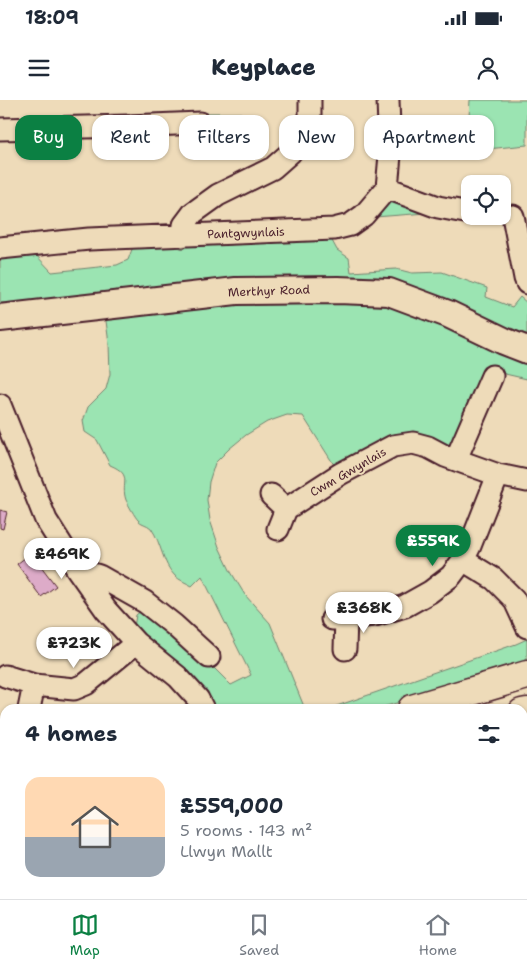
<!DOCTYPE html>
<html lang="en">
<head>
<meta charset="utf-8">
<style>
  body { margin:0; font-family:"Shantell Sans",sans-serif; background:#f2f2f3; color:#1f2937; height:100vh; display:flex; flex-direction:column; font-size:19px; white-space:nowrap }
  * { box-sizing:border-box; margin:0 }
  p { font-size:16px; color:#747a83 }
  .icon { flex:none; width:28px; height:28px; fill:none; stroke:currentColor; stroke-width:2; stroke-linecap:round; stroke-linejoin:round }
  .map { position:relative; flex:1; overflow:hidden }
  .sheet { position:absolute; left:0px; top:604px; width:528px; height:196px; display:flex; flex-direction:column; background:#fff; border-radius:15px 15px 0 0; box-shadow:0 1px 4px #0004 }
  .sheet>* { flex:none }
  .banner { position:absolute; left:15px; top:15px; width:498px; height:45px; display:flex; gap:10px }
  .fabs { position:absolute; left:461px; top:75px; display:grid; gap:10px }
  .fabs a { display:grid; place-items:center; width:50px; height:50px; border-radius:10px; background:#fff; box-shadow:0 1px 4px #0004; font-size:25px }
  .price { position:absolute; translate:-50% -42px; padding:0 11px; border-radius:18px; background:#fff; color:#222; font-size:16px; line-height:32px; filter:drop-shadow(0 1px 2px #0008) }
  .price::after { content:''; position:absolute; left:50%; top:30px; width:15px; height:11px; margin-left:-8px; background:inherit; clip-path:polygon(0 0,100% 0,50% 100%) }
  .price.selected { background:#0b8043; color:#fff }
  ul { padding:0; list-style:none }
  li { display:flex; align-items:center; gap:15px; height:125px; padding:0 25px }
  li span { display:grid; place-items:center; flex:none; width:140px; height:100px; border-radius:15px; color:#555 }
  li>.icon { margin-inline-start:auto }
  span .icon { width:60px; height:60px; fill:#fffc; stroke-width:1 }
  li b { font-size:21px }
  h2 { display:flex; justify-content:space-between; align-items:center; height:60px; padding:0 25px; font-size:21px }
  .chip { padding:0 18px; border-radius:15px; background:#fff; box-shadow:0 1px 4px #0004; font-size:18px; line-height:45px }
  .chip.selected { background:#0b8043; color:#fff }
  .status { display:flex; justify-content:space-between; align-items:center; height:35px; padding:0 25px; background:#fff; direction:ltr }
  .status svg { height:14px; fill:currentColor }
  header { display:flex; justify-content:space-between; align-items:center; height:65px; padding:0 25px; background:#fff; font-size:22px; font-weight:800 }
  .dock { display:flex; justify-content:space-around; align-items:center; height:70px; border-top:1px solid #e0e1e3; background:#fff; font-size:14px; color:#747a83 }
  .dock a { display:grid; justify-items:center; gap:2px }
  .dock .selected { color:#0b8043 }
  .map>svg:first-child { display:block }
</style>
</head>
<body>
<div class="status"><b>18:09</b><svg viewBox="0 0 49 12"><path d="M0 12V9h3v3zM5 12V6h3v6zM10 12V3h3v9zM15 12V0h3v12zM26 1h20v11H26zM47 4h2v5h-2z"/></svg></div>
<header><svg class="icon" aria-label="menu" viewBox="0 0 24 24"><path d="M4 6h16M4 12h16M4 18h16"/></svg>Keyplace<svg class="icon" aria-label="person" viewBox="0 0 24 24"><circle cx="12" cy="8" r="4"/><path d="M4 21q1-7 8-7t8 7"/></svg></header>
<div class="map">
<svg width="527" height="799" viewBox="0 0 527 799">
  <rect width="100%" height="100%" fill="#eedbb9"/>
  <filter id="ink" filterUnits="userSpaceOnUse"><feTurbulence type="fractalNoise" baseFrequency=".02" numOctaves="2"/><feDisplacementMap in="SourceGraphic" scale="10" xChannelSelector="R" yChannelSelector="G"/><feConvolveMatrix kernelMatrix="1 2 1 2 8 2 1 2 1" color-interpolation-filters="sRGB"/></filter>
  <g filter="url(#ink)">
    <path fill="#9be4b2" stroke="#72826e" d="M470 0H527V45L467 51Z
      M202 13H241V40L200 42V23Z
      M399 101 439 112 375 117V110L389 103Z
      M330 137 337 150 349 158 351 172 396 169 412 173 442 172 487 188 486 197 512 207 520 197 527 203V279L483 269 450 345 410 335 336 368 303 316 287 315 267 322 246 335 229 349 215 363 209 382 207 400 210 420 219 447 231 472 245 495 270 523 305 609H214L198 588 134 527 136 515 142 510 210 564 231 585 251 575 202 476 192 486C187 483 179 480 175 476 162 463 162 444 151 428 147 424 141 424 138 420 135 417 128 404 126 400 120 383 134 375 110 365L97 340 85 332 83 321 88 307 106 289 110 274 109 244 106 221 100 196 0 203V157L34 153 52 172 117 165 128 160 134 144Z
      M527 539V565L376 609H328L516 544Z
      M522 693H527V799H73L76 795H522Z
      M0 735 5 736V795H61L59 799H0Z"/>
    <g fill="none" stroke-linecap="round" stroke-linejoin="round">
      <path stroke="#8dc3eb" stroke-width="15" d="M458 795 462 799"/>
    </g>
    <path fill="#ddabc8" stroke="#4a1f2b" d="M0 410 7 412 3 429 0 428Z
      M31 453 56 486 41 497 17 464Z"/>
    <g fill="none" stroke-linecap="round" stroke-linejoin="round">
      <g stroke="#4a1f2b" stroke-width="25">
        <path id="minor" d="M0 29 128 26 200 23
          M387 88 438 107 470 113
          M513 116 525 178 527 183
          M183 136 184 125 193 113 218 95 273 68 290 53 303 34 310 18V0
          M0 148 89 139 334 129 350 125 364 115 387 88 390 55 388 0
          M0 305 46 420 77 469 106 510 136 543 178 577 198 599 203 609
          M456 359 492 276
          M271 395 286 409
          M278 429 286 409 340 374 393 346 413 343 428 347 445 356 498 375 527 381
          M463 460 494 479 514 499 527 527
          M77 469 99 476 145 502 174 525 209 557
          M332 519 375 515 405 506 430 492 451 476 463 460 470 446 498 375
          M345 549 346 518
          M5 576 34 585 74 589 86 584 136 543
          M29 609 34 585
          M0 653 5 652
          M68 799 70 795"/>
      </g>
      <g stroke="#4a1f2b" stroke-width="30">
        <path id="major" d="M0 218 236 191 338 190 389 192 448 214 504 241 527 250"/>
      </g>
      <g stroke="#4a1f2b" stroke-width="31">
        <path id="highway" d="M412 609 527 575
          M522 613 527 612
          M522 640 527 639
          M522 683H527
          M0 689H5
          M0 716H5"/>
      </g>
      <use href="#minor" stroke="#eedbb9" stroke-width="21"/>
      <use href="#major" stroke="#eedbb9" stroke-width="26"/>
      <use href="#highway" stroke="#eedbb9" stroke-width="28"/>
    </g>
  </g>
  <g text-anchor="middle" dominant-baseline="central" stroke-width="4" stroke-linejoin="round" paint-order="stroke">
    <g font-size="12" fill="#4a1f2b" stroke="#eedbb9">
      <text transform="translate(246 133) rotate(-2)">Pantgwynlais</text>
      <text transform="translate(269 191) rotate(-2)">Merthyr Road</text>
      <text transform="translate(348 372) rotate(-30)">Cwm Gwynlais</text>
    </g>
  </g>
</svg>
<div class="fabs">
<a><svg class="icon" aria-label="locate" viewBox="0 0 24 24"><circle cx="12" cy="12" r="6"/><path d="M12 2v4M12 18v4M2 12h4M18 12h4"/></svg></a>
</div>
<b class="price selected" style="left:433px;top:467px">£559K</b>
<b class="price" style="left:62px;top:480px">£469K</b>
<b class="price" style="left:364px;top:534px">£368K</b>
<b class="price" style="left:74px;top:569px">£723K</b>
<div class="banner">
<a class="chip selected">Buy</a>
<a class="chip">Rent</a>
<a class="chip">Filters</a>
<a class="chip">New</a>
<a class="chip">Apartment</a>
</div>
<section class="sheet">
<h2>4 homes<svg class="icon" aria-label="filters" viewBox="0 0 24 24"><path d="M4 7h16M4 17h16"/><circle cx="9" cy="7" r="2"/><circle cx="15" cy="17" r="2"/></svg></h2>
<ul>
<li><span style="background:linear-gradient(#ffd9b3 60%,#9aa5b1 0)"><svg class="icon" aria-label="home" viewBox="0 0 24 24"><path d="M3 11l9-7 9 7M6 9v11h12V9"/></svg></span><div><b>£559,000</b><p>5 rooms · 143 m²</p><p>Llwyn Mallt</p></div></li>
</ul>
</section>
</div>
<nav class="dock">
<a class="selected"><svg class="icon" aria-label="map" viewBox="0 0 24 24"><path d="M3 6l6-2 6 2 6-2v14l-6 2-6-2-6 2zM9 4v14M15 6v14"/></svg>Map</a>
<a><svg class="icon" aria-label="saved" viewBox="0 0 24 24"><path d="M7 4h10v16l-5-4-5 4z"/></svg>Saved</a>
<a><svg class="icon" aria-label="home" viewBox="0 0 24 24"><path d="M3 11l9-7 9 7M6 9v11h12V9"/></svg>Home</a>
</nav>
</body>
</html>
